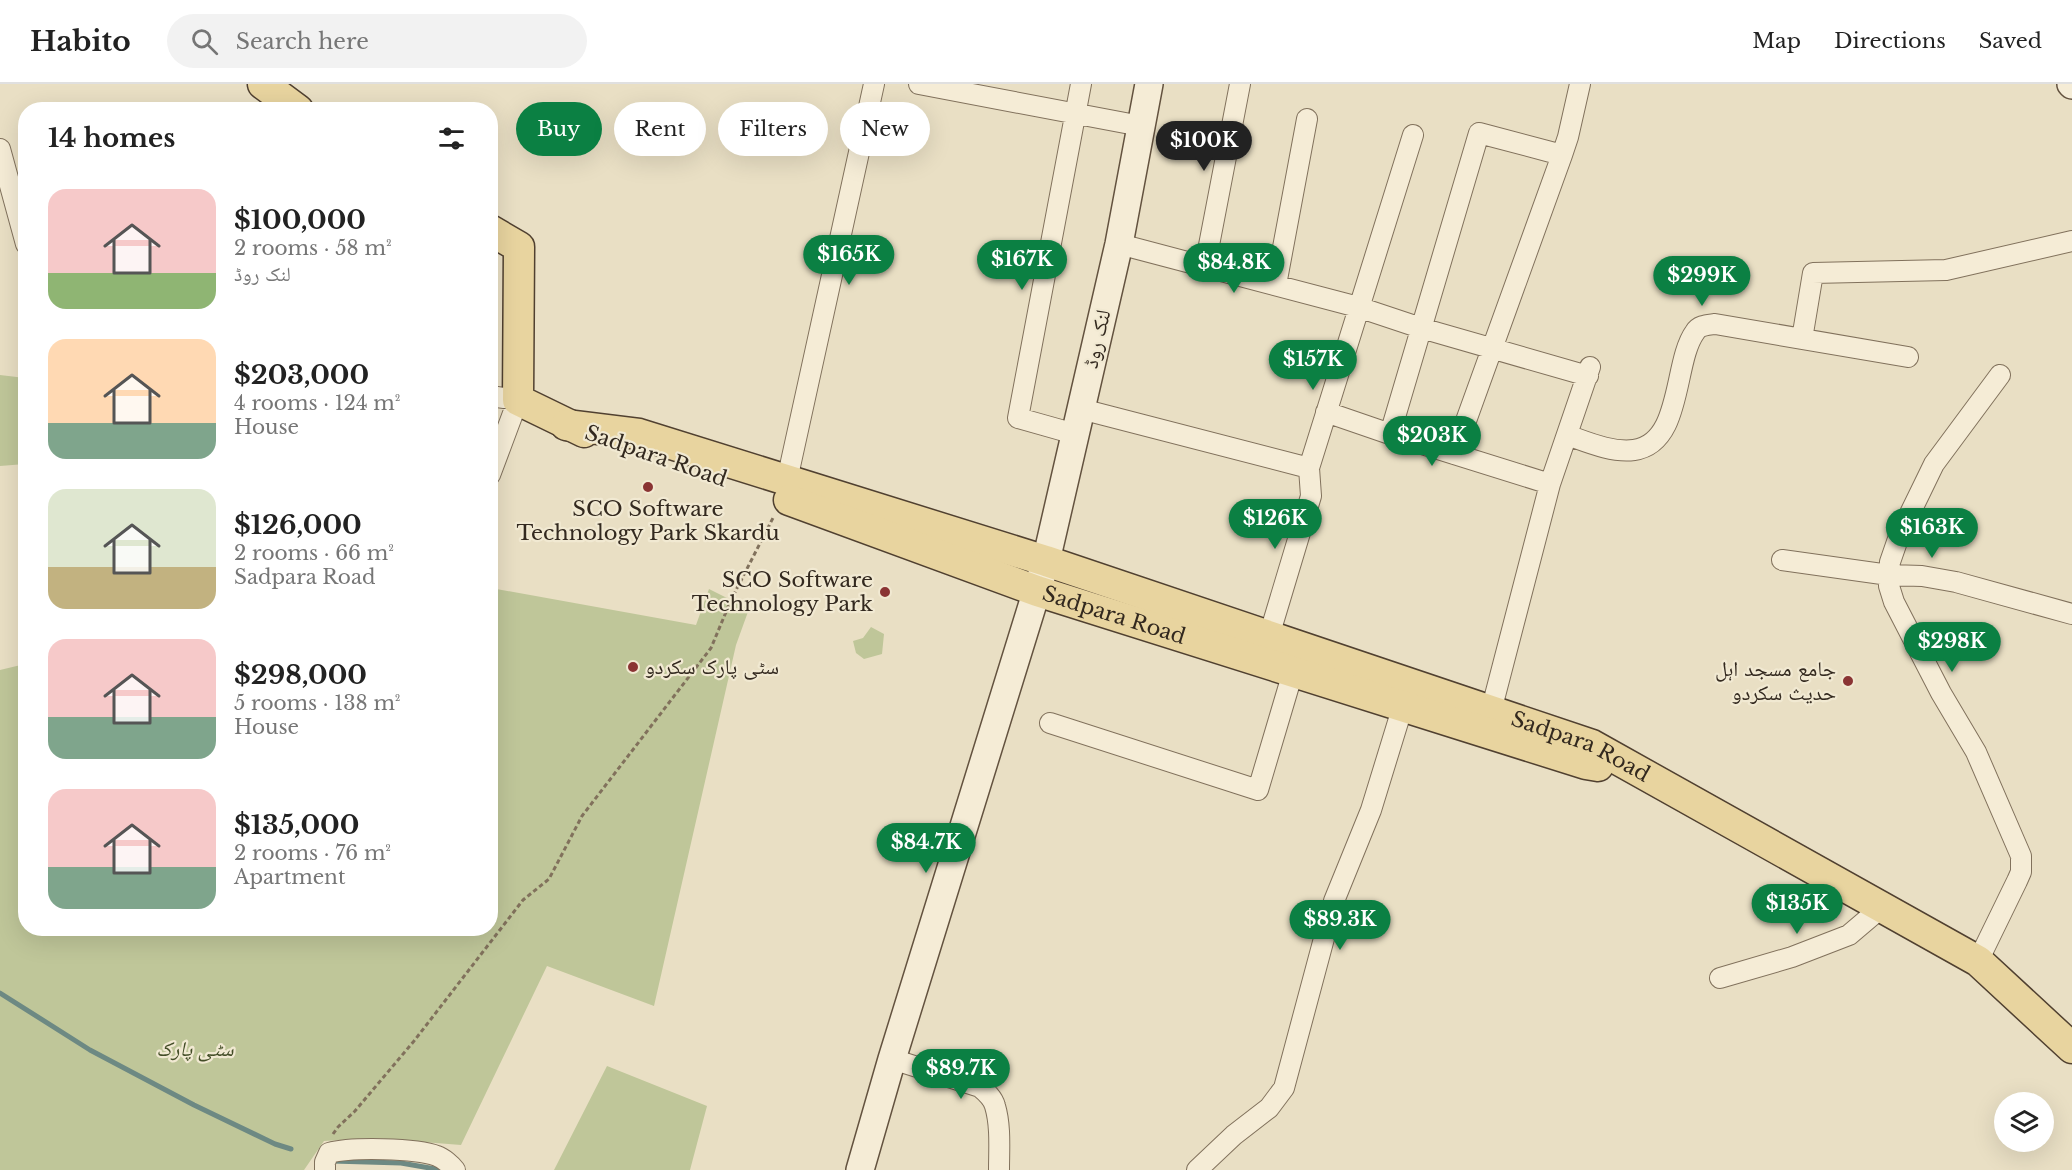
<!DOCTYPE html>
<html lang="en">
<head>
<meta charset="utf-8">
<style>
  body { margin:0; font-family:"Libre Baskerville","Noto Naskh Arabic",serif; background:#f2f2f2; color:#222; height:100vh; display:flex; flex-direction:column; font-size:22px; white-space:nowrap }
  * { box-sizing:border-box; margin:0 }
  p { font-size:20px; color:#767676 }
  .icon { flex:none; width:33px; height:33px; fill:none; stroke:currentColor; stroke-width:2; stroke-linecap:round; stroke-linejoin:round }
  .map { position:relative; flex:1; overflow:hidden }
  .panel { position:absolute; left:18px; top:18px; width:480px; height:834px; display:flex; flex-direction:column; background:#fff; border-radius:24px; box-shadow:0 6px 24px #0002 }
  .panel>* { flex:none }
  .banner { position:absolute; left:516px; top:18px; width:570px; height:54px; display:flex; gap:12px }
  .tools { position:absolute; left:1994px; top:1008px; display:grid; gap:12px }
  .tools a { display:grid; place-items:center; width:60px; height:60px; border-radius:50%; background:#fff; box-shadow:0 6px 24px #0002; font-size:30px }
  .price { position:absolute; translate:-50% -51px; padding:0 14px; border-radius:21px; background:#0b8043; color:#fff; font-size:20px; line-height:39px; filter:drop-shadow(0 2px 3px #0008) }
  .price::after { content:''; position:absolute; left:50%; top:36px; width:18px; height:14px; margin-left:-9px; background:inherit; clip-path:polygon(0 0,100% 0,50% 100%) }
  .price.active { background:#222; color:#fff }
  ul { padding:0; list-style:none }
  li { display:flex; align-items:center; gap:18px; height:150px; padding:0 30px }
  li span { display:grid; place-items:center; flex:none; width:168px; height:120px; border-radius:18px; color:#555 }
  li>.icon { margin-inline-start:auto }
  span .icon { width:72px; height:72px; fill:#fffc; stroke-width:1 }
  li b { font-size:26px }
  h2 { display:flex; justify-content:space-between; align-items:center; height:72px; padding:0 30px; font-size:26px }
  .pill { padding:0 21px; border-radius:27px; background:#fff; box-shadow:0 6px 24px #0002; font-size:21px; line-height:54px }
  .pill.active { background:#0b8043; color:#fff }
  header { display:flex; align-items:center; gap:36px; box-sizing:border-box; height:84px; padding:0 30px; background:#fff; border-bottom:2px solid #e0e0e0 }
  header strong { font-size:28px }
  nav { display:flex; gap:33px; margin-inline-start:auto; font-size:21px }
  .search { width:420px; height:54px; background:#f2f2f2; display:flex; align-items:center; gap:15px; box-sizing:border-box; padding:0 21px; border-radius:33px; color:#767676; font-size:22px }
  .map>svg:first-child { display:block }
</style>
</head>
<body>
<header>
<strong>Habito</strong>
<div class="search"><svg class="icon" aria-label="search" viewBox="0 0 24 24"><circle cx="10" cy="10" r="6"/><path d="M15 15l6 6"/></svg>Search here</div>
<nav><a>Map</a><a>Directions</a><a>Saved</a></nav>
</header>
<div class="map">
<svg width="2072" height="1086" viewBox="0 0 2072 1086">
  <rect width="100%" height="100%" fill="#e9dfc4"/>
  <path fill="#bfc699" d="M0 291 25 294V380L0 382Z
    M491 504 696 541 709 505 749 525 736 561 654 922 547 882 461 1061 373 1054 324 1057 304 1086H0V586L25 580 26 844H490Z
    M871 543 884 550 882 570 864 575 856 569 853 557 863 554Z
    M607 982 707 1022 690 1086H554Z"/>
  <g fill="none" stroke-linecap="round" stroke-linejoin="round">
    <path stroke="#6d8983" stroke-width="5" d="M0 909 90 966 194 1021 275 1060 291 1065
      M332 1077 401 1079 441 1086"/>
    <g stroke="#81715c" stroke-width="22">
      <path id="street" d="M919 0 1141 42
        M0 65 26 160
        M1562 71 1568 53 1580 0
        M1119 160 1358 223 1421 244 1588 292
        M1205 182 1240 0
        M1276 201 1307 35
        M1802 255 1813 189 1946 186 2072 157
        M490 312 518 316 490 391
        M1081 325 1309 384 1413 51
        M1326 328 1390 350 1550 400
        M1075 350 1018 334 1081 0
        M1390 350 1479 49 1562 71 1454 370
        M1567 351C1587 358 1612 369 1634 366 1683 359 1673 278 1695 248 1699 241 1708 241 1715 240L1908 273
        M787 396 874 0
        M1782 476 1889 491 1922 492 1956 498 2072 530
        M1269 552 1311 412 1309 384
        M1491 627 1550 400 1590 283
        M1050 639 1258 706 1293 588
        M1978 877 2017 797 2021 788V772L1976 668 1941 609 1894 518 1889 502V491L1890 478 1899 452 1934 380 2000 291
        M1720 894 1792 873 1849 851 1882 823
        M892 975 980 1003C986 1008 993 1014 995 1022 1001 1042 999 1066 999 1086
        M325 1086V1078L329 1069C351 1063 416 1064 437 1072 443 1074 451 1081 455 1086
        M1197 1086 1234 1051 1269 1024 1284 1004 1334 817 1371 726 1406 612"/>
    </g>
    <g stroke="#63523f" stroke-width="30">
      <path id="secondary" d="M2071 0 2072 1
        M860 1086 892 975 1046 477 1119 160 1149 0"/>
    </g>
    <g stroke="#504030" stroke-width="33">
      <g id="primary">
        <path d="M263 0 298 26"/>
        <path d="M490 146 519 163 518 316 584 348"/>
        <path id="s1" d="M566 341 639 350 1046 477 1592 661 1978 877 2072 964"/>
        <path id="s2" d="M789 416 1037 507 1586 680 1598 682"/>
      </g>
    </g>
    <path stroke="#81715c" stroke-width="3" stroke-dasharray="4.5 3" stroke-linecap="butt" d="M333 1050 338 1043 355 1027 414 957 523 816 549 795 582 732 711 564 731 516 774 432"/>
    <use href="#street" stroke="#f5ecd6" stroke-width="20"/>
    <use href="#secondary" stroke="#f5ecd6" stroke-width="27"/>
    <use href="#primary" stroke="#e8d49f" stroke-width="30"/>
  </g>
  <g fill="#8a3433" stroke="#f1e9d2" stroke-width="2">
    <circle cx="648" cy="403" r="6"/>
    <circle cx="885" cy="508" r="6"/>
    <circle cx="633" cy="583" r="6"/>
    <circle cx="1848" cy="597" r="6"/>
  </g>
  <g text-anchor="middle" dominant-baseline="central" stroke-width="4.5" stroke-linejoin="round" paint-order="stroke">
    <g font-size="21" fill="#33291f" stroke="#f1e9d2">
      <text transform="translate(1097 255) rotate(-77)">لنک روڈ</text>
      <text transform="translate(656 372) rotate(19)">Sadpara Road</text>
      <text stroke="none"><textPath href="#s2" startOffset="345">Sadpara Road</textPath></text>
      <text stroke="none"><textPath href="#s1" startOffset="1066">Sadpara Road</textPath></text>
    </g>
    <g font-size="21" fill="#33291f" stroke="#f1e9d2" text-anchor="end">
      <text x="648" y="425" text-anchor="middle">SCO Software<tspan x="648" dy="24">Technology Park Skardu</tspan></text>
      <text x="873" y="496">SCO Software<tspan x="873" dy="24">Technology Park</tspan></text>
      <text x="645" y="583" text-anchor="start">سٹی پارک سکردو</text>
      <text x="1836" y="585">جامع مسجد اہل<tspan x="1836" dy="24">حدیث سکردو</tspan></text>
    </g>
    <g font-size="21" font-style="italic" fill="#434d27" stroke="#f1e9d2">
      <text x="195" y="965">سٹی پارک</text>
    </g>
  </g>
</svg>
<div class="tools">
<a><svg class="icon" aria-label="layers" viewBox="0 0 24 24"><path d="M12 4l9 5-9 5-9-5zM3 14l9 5 9-5"/></svg></a>
</div>
<b class="price active" style="left:1204px;top:88px">$100K</b>
<b class="price" style="left:849px;top:202px">$165K</b>
<b class="price" style="left:1022px;top:207px">$167K</b>
<b class="price" style="left:1234px;top:210px">$84.8K</b>
<b class="price" style="left:1702px;top:223px">$299K</b>
<b class="price" style="left:1313px;top:307px">$157K</b>
<b class="price" style="left:1432px;top:383px">$203K</b>
<b class="price" style="left:1275px;top:466px">$126K</b>
<b class="price" style="left:1932px;top:475px">$163K</b>
<b class="price" style="left:1952px;top:589px">$298K</b>
<b class="price" style="left:926px;top:790px">$84.7K</b>
<b class="price" style="left:1797px;top:851px">$135K</b>
<b class="price" style="left:1340px;top:867px">$89.3K</b>
<b class="price" style="left:961px;top:1016px">$89.7K</b>
<div class="banner">
<a class="pill active">Buy</a>
<a class="pill">Rent</a>
<a class="pill">Filters</a>
<a class="pill">New</a>
</div>
<section class="panel">
<h2>14 homes<svg class="icon" aria-label="filters" viewBox="0 0 24 24"><path d="M4 7h16M4 17h16"/><circle cx="9" cy="7" r="2"/><circle cx="15" cy="17" r="2"/></svg></h2>
<ul>
<li><span style="background:linear-gradient(#f6c9c9 70%,#8fb573 0)"><svg class="icon" aria-label="home" viewBox="0 0 24 24"><path d="M3 11l9-7 9 7M6 9v11h12V9"/></svg></span><div><b>$100,000</b><p>2 rooms · 58 m²</p><p>لنک روڈ</p></div></li>
<li><span style="background:linear-gradient(#ffd9b3 70%,#7fa58c 0)"><svg class="icon" aria-label="home" viewBox="0 0 24 24"><path d="M3 11l9-7 9 7M6 9v11h12V9"/></svg></span><div><b>$203,000</b><p>4 rooms · 124 m²</p><p>House</p></div></li>
<li><span style="background:linear-gradient(#dfe7d0 65%,#c2b280 0)"><svg class="icon" aria-label="home" viewBox="0 0 24 24"><path d="M3 11l9-7 9 7M6 9v11h12V9"/></svg></span><div><b>$126,000</b><p>2 rooms · 66 m²</p><p>Sadpara Road</p></div></li>
<li><span style="background:linear-gradient(#f6c9c9 65%,#7fa58c 0)"><svg class="icon" aria-label="home" viewBox="0 0 24 24"><path d="M3 11l9-7 9 7M6 9v11h12V9"/></svg></span><div><b>$298,000</b><p>5 rooms · 138 m²</p><p>House</p></div></li>
<li><span style="background:linear-gradient(#f6c9c9 65%,#7fa58c 0)"><svg class="icon" aria-label="home" viewBox="0 0 24 24"><path d="M3 11l9-7 9 7M6 9v11h12V9"/></svg></span><div><b>$135,000</b><p>2 rooms · 76 m²</p><p>Apartment</p></div></li>
</ul>
</section>
</div>
</body>
</html>
